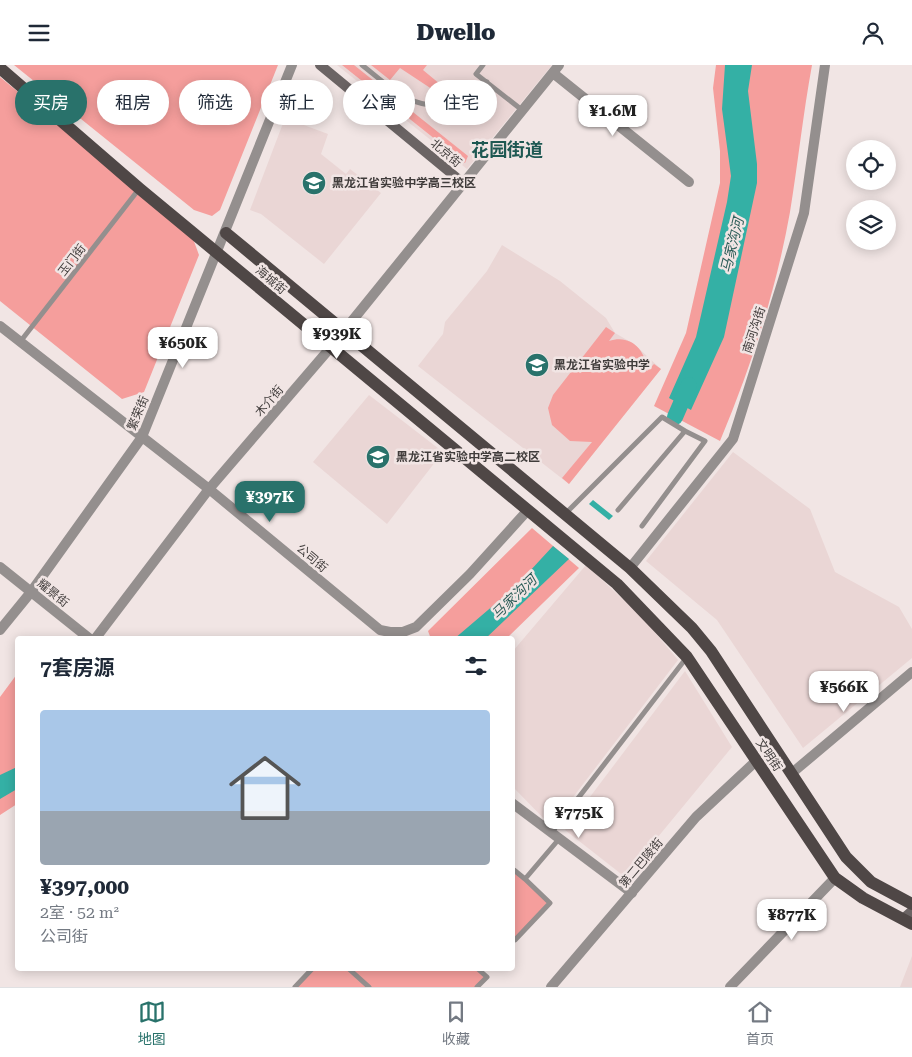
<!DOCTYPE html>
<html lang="zh">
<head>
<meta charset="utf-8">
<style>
  body { margin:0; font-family:"Roboto Serif","Noto Sans SC",serif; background:#f6f6f7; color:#1f2937; height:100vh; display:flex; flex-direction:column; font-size:19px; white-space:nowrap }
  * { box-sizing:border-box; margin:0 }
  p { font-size:16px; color:#747a83 }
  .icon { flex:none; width:28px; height:28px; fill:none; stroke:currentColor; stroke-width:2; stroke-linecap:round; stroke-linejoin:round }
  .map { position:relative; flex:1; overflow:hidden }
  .details { position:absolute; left:15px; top:571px; width:500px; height:335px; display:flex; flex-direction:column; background:#fff; border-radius:5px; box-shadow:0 2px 12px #0003 }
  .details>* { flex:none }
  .banner { position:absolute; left:15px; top:15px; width:500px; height:45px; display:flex; gap:10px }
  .fabs { position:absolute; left:846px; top:75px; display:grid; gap:10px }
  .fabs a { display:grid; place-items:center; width:50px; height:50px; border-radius:50%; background:#fff; box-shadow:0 2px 12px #0003; font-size:25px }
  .price { position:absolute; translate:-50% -42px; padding:0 11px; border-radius:10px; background:#fff; color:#222; font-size:16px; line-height:32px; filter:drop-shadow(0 1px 2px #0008) }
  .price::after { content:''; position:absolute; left:50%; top:30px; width:15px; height:11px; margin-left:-8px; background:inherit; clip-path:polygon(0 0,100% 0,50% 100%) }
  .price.current { background:#29726b; color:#fff }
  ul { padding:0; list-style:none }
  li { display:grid; align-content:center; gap:10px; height:265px; padding:0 25px }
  li span { display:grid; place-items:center; height:155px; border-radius:5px; color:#555 }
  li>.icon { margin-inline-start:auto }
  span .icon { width:90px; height:90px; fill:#fffc; stroke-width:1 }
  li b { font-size:21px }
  h2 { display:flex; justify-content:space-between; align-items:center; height:60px; padding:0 25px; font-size:21px }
  .chip { padding:0 18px; border-radius:22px; background:#fff; box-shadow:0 2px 12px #0003; font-size:18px; line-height:45px }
  .chip.current { background:#29726b; color:#fff }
  header { display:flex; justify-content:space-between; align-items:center; height:65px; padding:0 25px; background:#fff; font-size:22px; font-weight:800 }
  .tabs { display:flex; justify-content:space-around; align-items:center; height:70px; border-top:1px solid #e0e1e3; background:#fff; font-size:14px; color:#747a83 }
  .tabs a { display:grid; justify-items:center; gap:2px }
  .tabs .current { color:#29726b }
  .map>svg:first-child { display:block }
</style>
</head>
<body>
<header><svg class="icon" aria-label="menu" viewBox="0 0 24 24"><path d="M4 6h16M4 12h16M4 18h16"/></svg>Dwello<svg class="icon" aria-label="person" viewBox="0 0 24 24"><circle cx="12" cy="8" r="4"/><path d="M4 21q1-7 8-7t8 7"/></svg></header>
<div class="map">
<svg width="912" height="922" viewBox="0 0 912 922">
  <rect width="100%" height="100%" fill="#f1e5e4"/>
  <path fill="#ead6d5" d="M337 0H552L467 104Z
    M285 53 328 69 321 89 346 109 350 104 381 128 324 199 261 149 250 145Z
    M502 180 560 216 606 253 615 268 634 279 661 304 569 419 418 301 443 269 445 257 487 206Z
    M369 330 443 387 387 459 313 397Z
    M733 387 810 444 835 507 899 542 912 564V593L803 683 717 555 646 496Z
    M586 500 642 552 678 595 551 761 513 722V586Z
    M685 606 732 682 625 812 565 765Z
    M912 891V922H900Z"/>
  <path fill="#f59e9c" d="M14 0H278L220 145 212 151 194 145Z
    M342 0H354L468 91 465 98Z
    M371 0H427L423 5 458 34 453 38 400 3 390 15Z
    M716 0H812C803 49 798 98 790 147 776 226 751 302 720 376L654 341 686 268 720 118V86L713 23Z
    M0 12 192 171 199 190 144 327 122 334 0 236Z
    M606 262 615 268 609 276C631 269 646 285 647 306L654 299 661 304 569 419 562 413 592 377 570 376 552 360 548 343 553 330Z
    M532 463 579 503 506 574H431L428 566Z
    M17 609V739L0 750V632Z
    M512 804 550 838 515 875 512 874Z
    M312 904H478L487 912 477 922H295Z"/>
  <path fill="#34b0a5" d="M725 0H752L748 26 757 99V118L724 272 691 345 669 333 696 272 727 137 731 111 722 44Z
    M593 435 613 451 609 455 589 439Z
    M553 481 569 494 485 574H454L516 521Z
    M17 702V724L0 734V710Z"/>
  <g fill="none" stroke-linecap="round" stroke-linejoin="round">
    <path stroke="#34b0a5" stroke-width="16" d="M675 352 689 320"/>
    <path stroke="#948f8e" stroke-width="5" d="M362 0C390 22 411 45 449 40L460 48 487 17
      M483 0 476 9 522 45
      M20 277 139 124
      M565 449 662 352 685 366 618 445
      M642 461 705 376 685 366
      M552 767 687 592
      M512 806 514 805 525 814
      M512 874 515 875 550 838 525 814 559 774
      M349 904 369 922
      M295 922 312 904
      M477 922 487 912 478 904"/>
    <path stroke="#948f8e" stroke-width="10" d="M630 503 733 374 804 148 825 0
      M512 738 632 828"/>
    <path stroke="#948f8e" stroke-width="10" d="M553 8 689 117
      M0 261 209 424 380 565 390 567H403L416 562 470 509 528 445
      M0 502 90 574
      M0 565 31 527 142 372 292 0
      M95 574 209 424 331 282 559 0
      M792 708 912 607
      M551 922 696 752 756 696
      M730 922 835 813"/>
    <path stroke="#6b6464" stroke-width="10" d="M320 0 463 118
      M903 854 912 846"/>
    <path stroke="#4f4746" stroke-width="12" d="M0 3 140 124 617 519 687 592 835 813 863 833 912 859
      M226 168 630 503 692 563 711 586 846 792 871 817 912 839"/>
  </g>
  <defs>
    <g id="school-disc" transform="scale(1.25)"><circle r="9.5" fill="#29726b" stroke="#f1e5e4"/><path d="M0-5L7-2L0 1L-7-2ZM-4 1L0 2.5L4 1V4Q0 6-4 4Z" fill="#fff"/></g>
  </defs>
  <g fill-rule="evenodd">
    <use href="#school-disc" x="314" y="118"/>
    <use href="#school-disc" x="537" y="300"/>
    <use href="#school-disc" x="378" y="392"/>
  </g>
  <g text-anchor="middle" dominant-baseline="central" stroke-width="5" stroke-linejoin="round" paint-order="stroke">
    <g font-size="12" fill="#403c3b" stroke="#f1e5e4">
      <text transform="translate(446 88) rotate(40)">北京街</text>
      <text transform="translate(72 195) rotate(-52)">玉门街</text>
      <text transform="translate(271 215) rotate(40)">海城街</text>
      <text transform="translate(754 265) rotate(-72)">南河沟街</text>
      <text transform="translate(269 336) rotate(-49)">木介街</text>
      <text transform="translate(138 348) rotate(-67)">繁荣街</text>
      <text transform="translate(312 493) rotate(40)">公司街</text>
      <text transform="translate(53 528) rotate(39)">耀景街</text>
      <text transform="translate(769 690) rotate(56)">文明街</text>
      <text transform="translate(641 798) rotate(-50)">第二巴陵街</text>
    </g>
    <g font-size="12" font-weight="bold" fill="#403c3b" stroke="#f1e5e4" text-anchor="start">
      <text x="332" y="118">黑龙江省实验中学高三校区</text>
      <text x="554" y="300">黑龙江省实验中学</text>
      <text x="396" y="392">黑龙江省实验中学高二校区</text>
    </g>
    <g font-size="14" font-style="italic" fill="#2b5c57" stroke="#f1e5e4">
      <text transform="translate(732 180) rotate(-76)">马家沟河</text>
      <text transform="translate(514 532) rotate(-44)">马家沟河</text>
    </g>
    <g font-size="18" font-weight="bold" fill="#1e5852" stroke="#f1e5e4">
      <text x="507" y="84">花园街道</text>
    </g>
  </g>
</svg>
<div class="fabs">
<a><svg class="icon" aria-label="locate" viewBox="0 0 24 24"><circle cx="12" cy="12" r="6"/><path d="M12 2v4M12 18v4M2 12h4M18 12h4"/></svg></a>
<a><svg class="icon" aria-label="layers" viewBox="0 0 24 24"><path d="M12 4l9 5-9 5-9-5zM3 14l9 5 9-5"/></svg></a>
</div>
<b class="price" style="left:613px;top:72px">¥1.6M</b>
<b class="price" style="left:337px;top:295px">¥939K</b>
<b class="price" style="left:183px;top:304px">¥650K</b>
<b class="price current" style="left:270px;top:458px">¥397K</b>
<b class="price" style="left:844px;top:648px">¥566K</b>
<b class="price" style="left:579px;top:774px">¥775K</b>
<b class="price" style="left:792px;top:876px">¥877K</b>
<div class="banner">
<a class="chip current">买房</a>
<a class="chip">租房</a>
<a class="chip">筛选</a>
<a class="chip">新上</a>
<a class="chip">公寓</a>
<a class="chip">住宅</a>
</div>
<section class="details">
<h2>7套房源<svg class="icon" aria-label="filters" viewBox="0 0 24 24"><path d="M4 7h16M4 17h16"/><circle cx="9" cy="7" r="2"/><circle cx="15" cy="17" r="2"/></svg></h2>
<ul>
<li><span style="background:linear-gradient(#a9c7e8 65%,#9aa5b1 0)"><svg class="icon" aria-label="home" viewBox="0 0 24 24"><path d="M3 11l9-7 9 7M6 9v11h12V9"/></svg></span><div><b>¥397,000</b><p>2室 · 52 m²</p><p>公司街</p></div></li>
</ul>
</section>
</div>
<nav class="tabs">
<a class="current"><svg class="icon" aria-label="map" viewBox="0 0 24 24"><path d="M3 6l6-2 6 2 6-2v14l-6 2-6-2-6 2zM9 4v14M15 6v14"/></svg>地图</a>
<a><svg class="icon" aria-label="saved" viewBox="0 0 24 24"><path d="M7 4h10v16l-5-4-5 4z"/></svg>收藏</a>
<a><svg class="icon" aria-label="home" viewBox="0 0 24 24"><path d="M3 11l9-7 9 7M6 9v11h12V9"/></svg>首页</a>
</nav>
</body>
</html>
